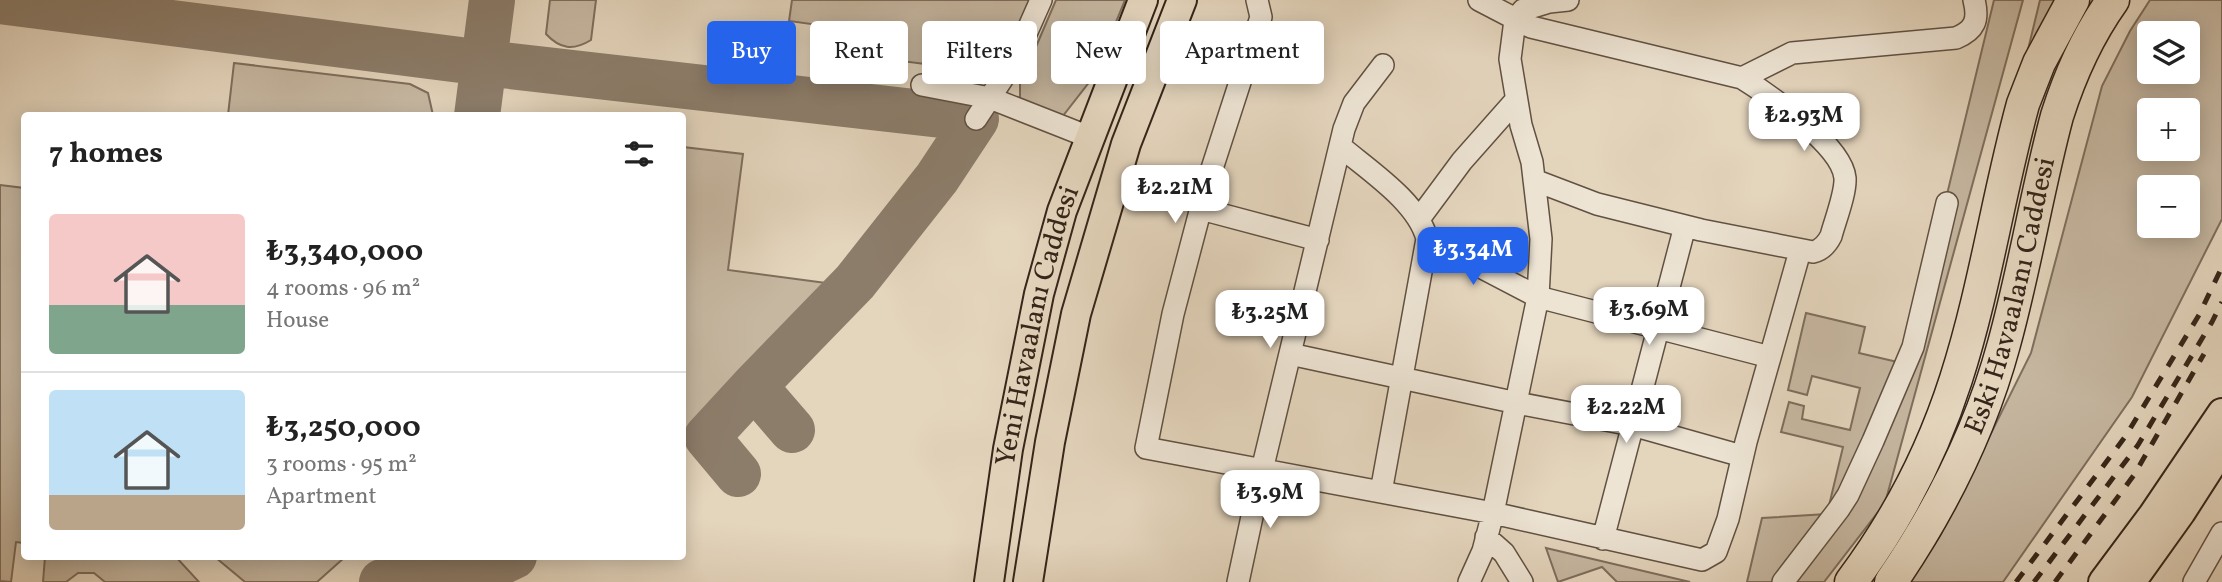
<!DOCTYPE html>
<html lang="en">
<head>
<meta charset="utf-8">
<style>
  body { margin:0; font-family:Vollkorn,serif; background:#f6f6f6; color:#222; height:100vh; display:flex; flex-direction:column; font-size:26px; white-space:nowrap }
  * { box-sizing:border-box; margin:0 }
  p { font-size:23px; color:#767676 }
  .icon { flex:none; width:38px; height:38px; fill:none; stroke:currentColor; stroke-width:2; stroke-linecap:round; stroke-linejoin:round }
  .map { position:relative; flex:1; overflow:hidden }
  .details { position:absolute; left:21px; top:112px; width:665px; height:448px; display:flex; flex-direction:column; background:#fff; border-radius:7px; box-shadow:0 4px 18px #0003 }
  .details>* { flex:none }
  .banner { position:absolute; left:707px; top:21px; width:665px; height:63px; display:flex; gap:14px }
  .buttons { position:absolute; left:2137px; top:21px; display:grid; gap:14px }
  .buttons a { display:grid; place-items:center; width:63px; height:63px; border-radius:7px; background:#fff; box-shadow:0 4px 18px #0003; font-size:35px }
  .price { position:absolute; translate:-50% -60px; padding:0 16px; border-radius:14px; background:#fff; color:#222; font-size:23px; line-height:46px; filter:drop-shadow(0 2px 4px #0008) }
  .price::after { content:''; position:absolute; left:50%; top:42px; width:21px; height:16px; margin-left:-10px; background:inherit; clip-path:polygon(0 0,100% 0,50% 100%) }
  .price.active { background:#2563eb; color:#fff }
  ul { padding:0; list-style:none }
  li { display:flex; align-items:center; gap:21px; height:175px; padding:0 28px }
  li+li { border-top:2px solid #e0e0e0 }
  li span { display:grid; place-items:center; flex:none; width:196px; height:140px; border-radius:7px; color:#555 }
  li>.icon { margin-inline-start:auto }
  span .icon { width:84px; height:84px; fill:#fffc; stroke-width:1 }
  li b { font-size:30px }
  h2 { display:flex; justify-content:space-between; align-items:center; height:84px; padding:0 28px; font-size:30px }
  .pill { padding:0 24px; border-radius:7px; background:#fff; box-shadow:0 4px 18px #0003; font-size:24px; line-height:63px }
  .pill.active { background:#2563eb; color:#fff }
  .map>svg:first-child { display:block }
</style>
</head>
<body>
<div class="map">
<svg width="2222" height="582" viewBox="0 0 2222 582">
  <rect width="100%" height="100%" fill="#e4d5bd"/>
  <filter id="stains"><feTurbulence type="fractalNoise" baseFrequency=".00286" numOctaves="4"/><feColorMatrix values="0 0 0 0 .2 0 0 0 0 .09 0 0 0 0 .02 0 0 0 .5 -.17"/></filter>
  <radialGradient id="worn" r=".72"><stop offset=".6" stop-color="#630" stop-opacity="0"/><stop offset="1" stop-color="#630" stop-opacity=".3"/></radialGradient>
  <path fill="#c6b7a1" stroke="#7e6e5d" stroke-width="2" fill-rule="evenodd" d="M550 0H596L591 40C573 51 560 49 546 34Z
    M792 0H1036L1006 66 991 48 976 50 969 63 956 68 831 52 833 27 789 21Z
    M1056 0H1125L1094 76 1062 117 1029 106 1020 98V84Z
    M1994 0H2023L1885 503 1824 582H1747L1762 518 1827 514 1843 447 1781 432 1789 402 1804 406 1802 419 1850 430 1860 388 1812 376 1807 395 1788 390 1806 313 1865 327 1859 353 1906 364Z
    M2040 0H2056L2024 66Z
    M2150 0H2222V219L2132 397 2003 582H1910L1940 536 2031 353 2102 86 2130 31ZM2149 33H2188V72H2149ZM2149 110H2188V149H2149ZM2149 187H2188V226H2149Z
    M234 63 410 84 428 93 433 115H228Z
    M683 147 743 154 728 270 841 285 717 406 683 433Z
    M0 185 24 188V543L16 542 11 582 0 581Z
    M1546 548 1690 582H1617L1602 567 1558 582Z
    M45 557H176L199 582H105L94 573H78L66 582H43Z
    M215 557H345L317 582H245Z"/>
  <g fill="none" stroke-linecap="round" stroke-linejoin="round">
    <path stroke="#8c7d6b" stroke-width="46" d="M0 1 484 63 976 119 937 178 855 282 754 386 792 430
      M477 116 492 0
      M738 474 707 437 754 386
      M382 582 425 573 493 566 514 556"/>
    <g stroke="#615142" stroke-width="24">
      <path id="minor" d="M1257 0 1261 17 1208 181 1173 314 1146 448 1493 513 1702 560 1716 552 1728 519 1746 442 1800 251
        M1479 0 1531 27 1742 78C1769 95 1842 145 1845 178 1846 193 1835 221 1831 236 1827 244 1822 250 1813 252L1701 230 1597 204 1534 180
        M1742 78 1792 53 1956 38C1975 30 1979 20 1974 0
        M922 85 990 98 1089 137
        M976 119 1014 61 1041 0
        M1340 146C1368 170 1418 202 1427 239L1381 492
        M1201 209 1318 240
        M1419 219 1462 161 1516 100
        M1427 239 1538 297 1770 357
        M1290 354 1517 403 1632 425 1742 456
        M1486 537 1504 553 1522 582
        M1603 539 1685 226
        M1238 582 1262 470 1344 129 1354 103 1383 65
        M1469 582 1483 551 1493 513 1538 297 1541 239 1532 162 1521 125 1510 59 1515 20 1523 10 1549 2 1568 0
        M1783 582 1839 509 1848 495 1873 441 1913 347 1947 203
        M2194 582 2222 533"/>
    </g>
    <g stroke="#352519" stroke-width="32">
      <g id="major">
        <path id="s1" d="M989 582 1008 449 1039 294 1062 211 1143 0"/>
        <path d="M1028 582 1050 442 1076 314 1126 144 1182 0"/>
        <path d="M2103 582 2153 515 2222 413"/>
        <path d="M2131 582 2181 512 2222 448"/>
      </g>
    </g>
    <g stroke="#352519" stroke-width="35">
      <g id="highway">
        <path d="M1851 582C1896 522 1933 451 1956 379 1985 289 1998 195 2023 104L2039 63 2073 0"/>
        <path id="s2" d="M1891 582C1941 509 1981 429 2004 344 2025 268 2037 191 2057 116 2070 75 2088 35 2113 0"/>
      </g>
    </g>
    <use href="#minor" stroke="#ede4d4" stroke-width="21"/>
    <use href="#major" stroke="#e4d5bd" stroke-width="28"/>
    <use href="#highway" stroke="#e4d5bd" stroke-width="32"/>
    <path stroke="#352519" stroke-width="5" stroke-dasharray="12 12" stroke-linecap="butt" d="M2016 582 2125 437 2199 315 2222 267
      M2034 582 2138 445 2212 322 2222 302
      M2055 582 2134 475 2204 354"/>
  </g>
  <g text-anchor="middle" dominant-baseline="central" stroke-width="7" stroke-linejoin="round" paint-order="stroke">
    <g font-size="28" fill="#352519" stroke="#ede4d4">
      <text stroke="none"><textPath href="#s2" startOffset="313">Eski Havaalanı Caddesi</textPath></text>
      <text stroke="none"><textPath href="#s1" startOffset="261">Yeni Havaalanı Caddesi</textPath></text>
    </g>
  </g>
  <rect width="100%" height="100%" filter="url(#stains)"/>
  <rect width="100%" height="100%" fill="url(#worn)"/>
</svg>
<div class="buttons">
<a><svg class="icon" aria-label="layers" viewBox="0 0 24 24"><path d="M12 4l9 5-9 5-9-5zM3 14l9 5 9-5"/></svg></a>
<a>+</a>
<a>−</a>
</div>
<b class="price" style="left:1804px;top:153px">₺2.93M</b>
<b class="price" style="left:1175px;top:225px">₺2.21M</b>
<b class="price active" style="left:1473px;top:287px">₺3.34M</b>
<b class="price" style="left:1649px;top:347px">₺3.69M</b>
<b class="price" style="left:1270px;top:350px">₺3.25M</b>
<b class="price" style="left:1626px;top:445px">₺2.22M</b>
<b class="price" style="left:1270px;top:530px">₺3.9M</b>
<div class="banner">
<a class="pill active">Buy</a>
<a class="pill">Rent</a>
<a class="pill">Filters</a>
<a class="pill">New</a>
<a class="pill">Apartment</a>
</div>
<section class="details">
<h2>7 homes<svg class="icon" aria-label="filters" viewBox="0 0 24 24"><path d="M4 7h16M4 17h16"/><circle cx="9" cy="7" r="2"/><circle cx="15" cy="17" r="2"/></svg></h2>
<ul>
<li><span style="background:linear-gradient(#f6c9c9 65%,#7fa58c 0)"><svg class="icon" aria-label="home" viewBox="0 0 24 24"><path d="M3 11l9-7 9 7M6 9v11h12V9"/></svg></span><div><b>₺3,340,000</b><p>4 rooms · 96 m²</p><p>House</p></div></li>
<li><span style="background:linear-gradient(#bfe0f5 75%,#b9a48a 0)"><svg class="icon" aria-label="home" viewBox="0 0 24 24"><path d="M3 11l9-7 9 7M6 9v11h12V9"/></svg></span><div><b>₺3,250,000</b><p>3 rooms · 95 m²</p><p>Apartment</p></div></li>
</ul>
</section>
</div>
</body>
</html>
